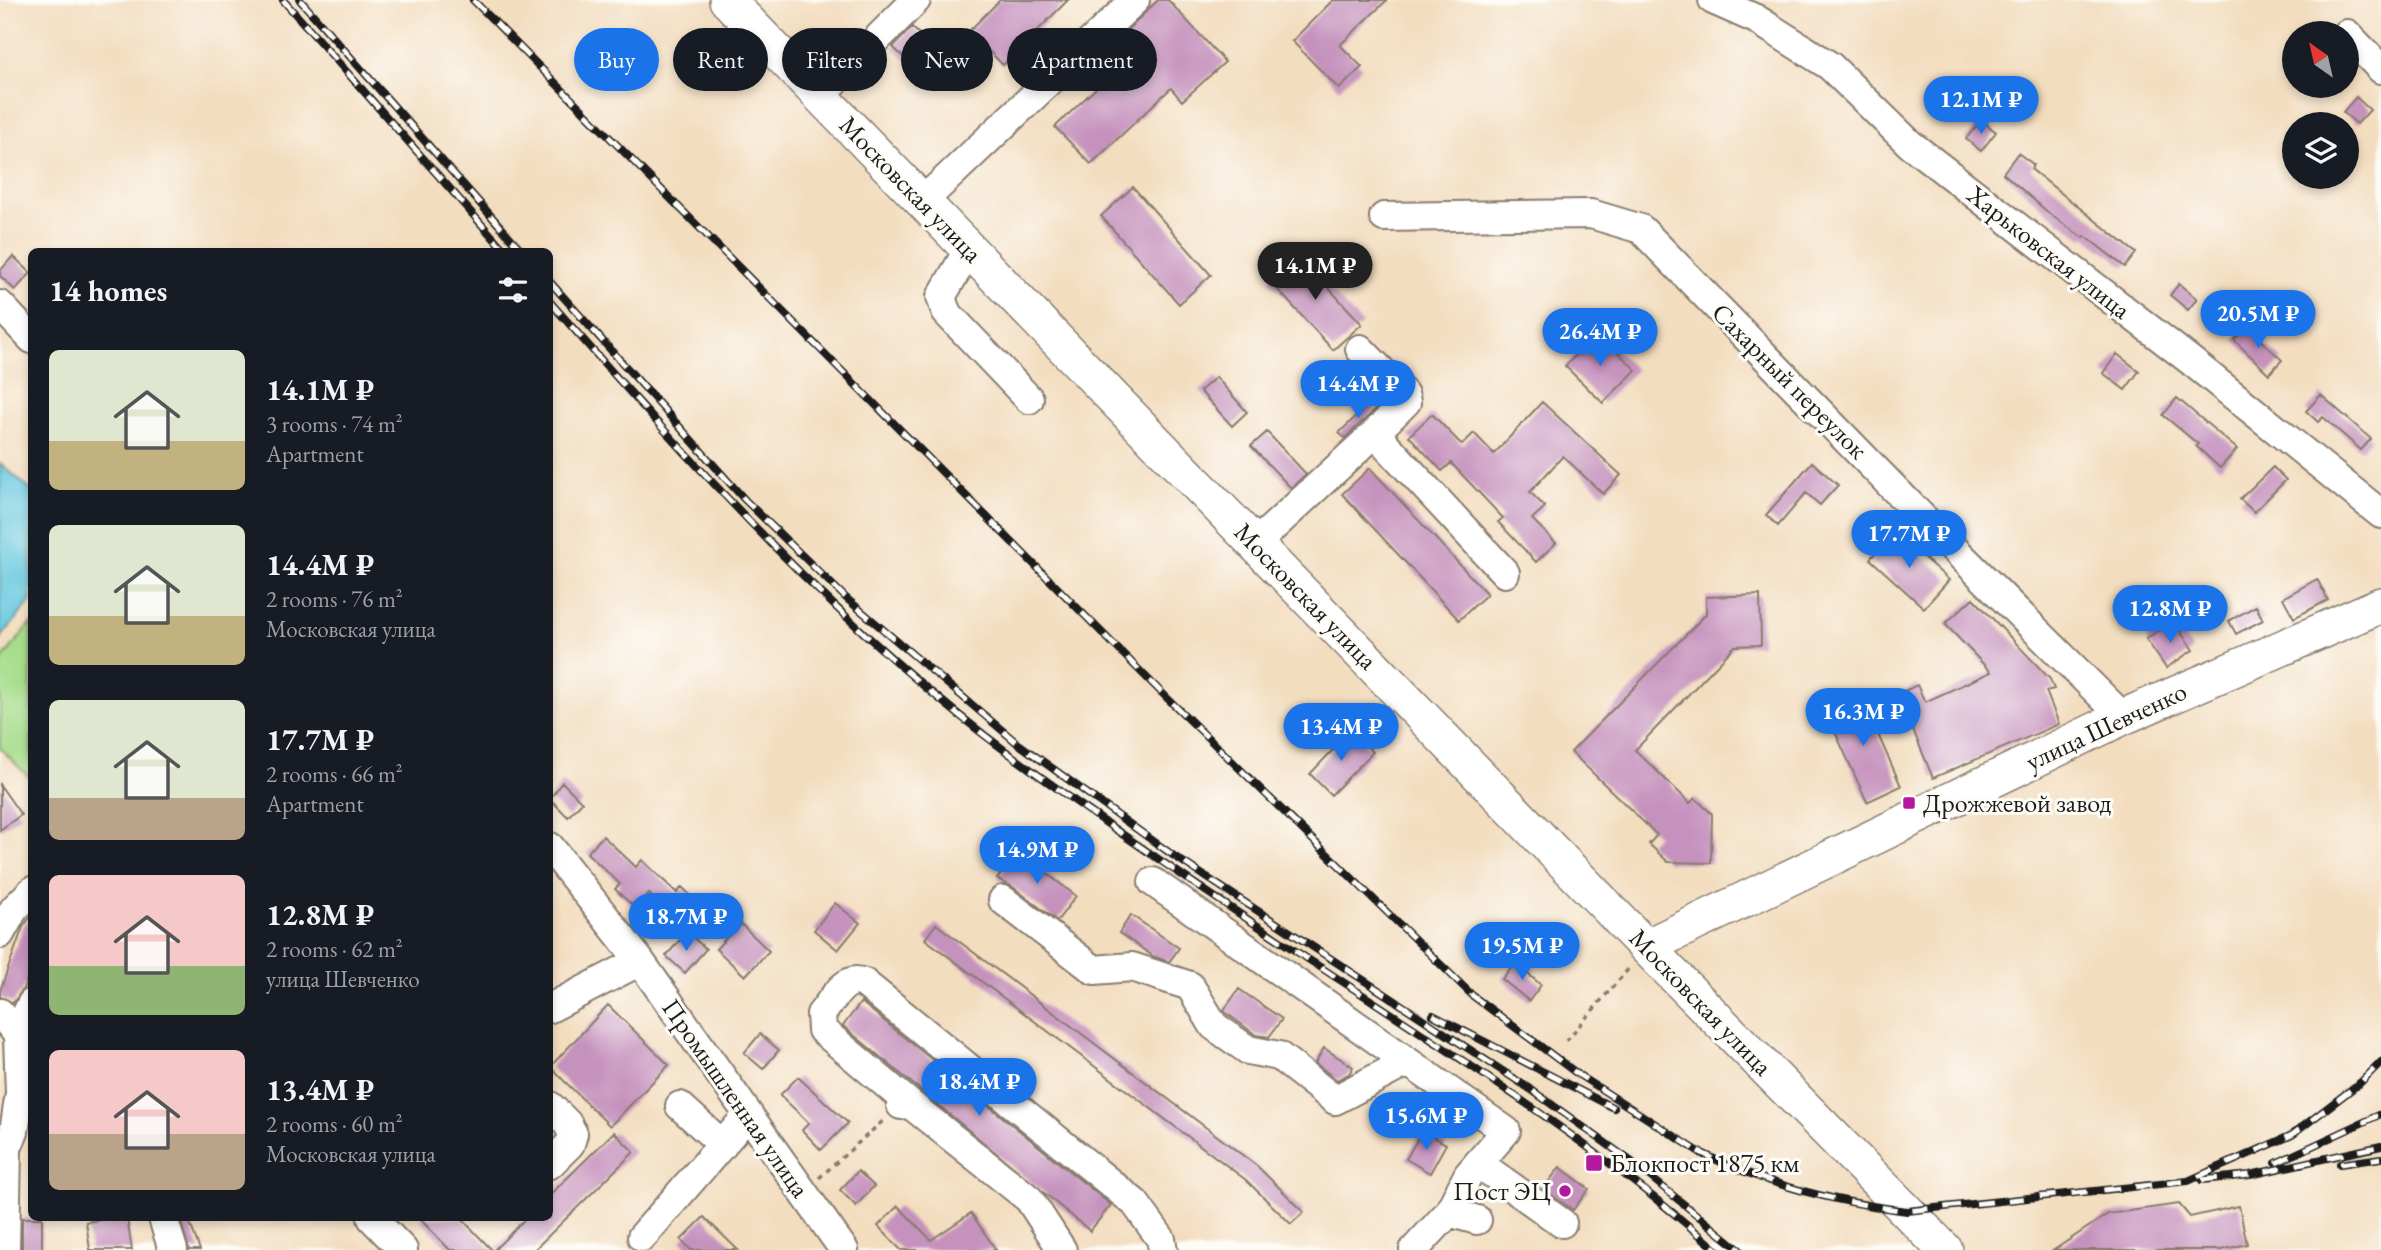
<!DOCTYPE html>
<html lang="en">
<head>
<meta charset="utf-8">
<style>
  body { margin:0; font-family:"EB Garamond",serif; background:#242831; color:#f1f3f6; height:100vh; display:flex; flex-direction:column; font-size:26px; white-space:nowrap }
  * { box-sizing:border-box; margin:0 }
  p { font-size:23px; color:#9ea1a6 }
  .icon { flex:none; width:38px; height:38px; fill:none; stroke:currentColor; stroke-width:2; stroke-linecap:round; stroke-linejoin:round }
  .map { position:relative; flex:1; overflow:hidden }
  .details { position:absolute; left:28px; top:248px; width:525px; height:973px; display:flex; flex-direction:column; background:#171b24; border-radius:10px; box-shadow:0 4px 10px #0003 }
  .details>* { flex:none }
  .top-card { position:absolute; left:574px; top:28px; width:665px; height:63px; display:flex; gap:14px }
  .needle { width:46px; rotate:326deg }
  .tools { position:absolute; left:2282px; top:21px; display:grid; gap:14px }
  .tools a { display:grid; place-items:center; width:77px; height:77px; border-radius:50%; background:#171b24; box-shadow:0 4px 10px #0003; font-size:35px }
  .price { position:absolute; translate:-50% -60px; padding:0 16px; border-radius:24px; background:#1a73e8; color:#fff; font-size:23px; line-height:46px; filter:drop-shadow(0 2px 4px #0008) }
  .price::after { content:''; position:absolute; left:50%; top:42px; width:21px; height:16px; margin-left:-10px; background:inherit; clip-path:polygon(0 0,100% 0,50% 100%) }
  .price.active { background:#222; color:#fff }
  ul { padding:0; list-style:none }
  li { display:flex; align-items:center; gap:21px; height:175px; padding:0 21px }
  li span { display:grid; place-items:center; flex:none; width:196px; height:140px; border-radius:10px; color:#555 }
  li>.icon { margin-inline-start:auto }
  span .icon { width:84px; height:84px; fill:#fffc; stroke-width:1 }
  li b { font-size:30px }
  h2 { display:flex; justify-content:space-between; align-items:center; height:84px; padding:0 21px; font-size:30px }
  .tag { padding:0 24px; border-radius:32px; background:#171b24; box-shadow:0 4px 10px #0003; font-size:24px; line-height:63px }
  .tag.active { background:#1a73e8; color:#fff }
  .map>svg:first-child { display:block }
</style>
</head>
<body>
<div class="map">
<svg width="2381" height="1250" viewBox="0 0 2381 1250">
  <rect width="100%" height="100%" fill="#fdfcf7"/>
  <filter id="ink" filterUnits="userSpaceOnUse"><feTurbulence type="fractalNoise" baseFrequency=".0143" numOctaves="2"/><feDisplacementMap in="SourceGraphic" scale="14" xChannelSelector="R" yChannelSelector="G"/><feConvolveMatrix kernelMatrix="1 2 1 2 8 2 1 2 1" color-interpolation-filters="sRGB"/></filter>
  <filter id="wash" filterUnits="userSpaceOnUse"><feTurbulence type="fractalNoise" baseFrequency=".00686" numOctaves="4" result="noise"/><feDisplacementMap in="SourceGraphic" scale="28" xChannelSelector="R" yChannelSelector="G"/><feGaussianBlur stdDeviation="1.57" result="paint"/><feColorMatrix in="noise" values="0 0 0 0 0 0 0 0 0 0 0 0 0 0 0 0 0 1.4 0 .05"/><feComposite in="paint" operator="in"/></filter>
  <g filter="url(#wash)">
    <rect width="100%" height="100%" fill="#f3ddbf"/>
    <path fill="#a7dd8d" stroke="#627c54" stroke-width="2" d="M31 623V779L0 748V662Z"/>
    <path fill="#60c6de" stroke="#3e717d" stroke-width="2" d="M0 463 32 491 31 601 0 639Z"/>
    <g id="blocks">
      <path fill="#c591bd" d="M1000 0H1068L1003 65 969 31Z
        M1158 0H1168L1225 62 1182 101 1171 88 1091 164 1055 127 1136 50 1122 35Z
        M1333 0H1387L1340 45 1362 67 1339 89 1292 41Z
        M912 27 943 58 923 77 893 47Z
        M2356 97 2370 110 2357 124 2343 112Z
        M1981 120 1996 132 1981 151 1966 139Z
        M2018 153 2034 165 2031 169 2136 253 2125 267 2085 236 2083 238 2051 215 2003 173Z
        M1133 187 1211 275 1179 304 1101 216Z
        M1297 254 1362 324 1333 350 1269 280Z
        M13 256 31 273 15 290 0 276V271Z
        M2179 284 2197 299 2188 310 2170 295Z
        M2246 327 2282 360 2269 374 2234 340Z
        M1598 333 1636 370 1603 403 1565 366Z
        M2117 354 2139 371 2125 390 2103 373Z
        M1216 377 1247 412 1232 426 1200 391Z
        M2321 395 2371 439 2361 450 2323 417 2318 422 2306 411Z
        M2177 398 2237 449 2220 468 2196 446 2198 444 2163 415Z
        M1371 402 1377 408 1345 438 1339 433Z
        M1542 402 1621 475 1603 494 1563 456 1530 492 1545 507 1532 519 1556 543 1536 562 1498 522 1503 518 1451 463 1442 471 1409 436 1432 414 1462 445 1474 433 1494 454Z
        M1267 432 1306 474 1291 488 1251 446Z
        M1812 462 1838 485 1820 505 1806 493 1778 526 1766 515Z
        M2273 467 2286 480 2254 512 2240 499Z
        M1370 468 1487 594 1459 620 1342 494Z
        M1894 531 1949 580 1924 608 1870 559Z
        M2317 579 2328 600 2294 618 2283 598Z
        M1760 595 1761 645 1735 646 1635 750 1690 803 1695 798 1712 814 1711 863 1668 862 1649 844 1657 835 1571 752 1706 614V597Z
        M1973 598 2050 679 2054 689 2046 691 2059 724 1933 778 1898 694 1917 685 1925 702 1991 672 1945 624Z
        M2256 606 2263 620 2236 634 2229 621Z
        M2173 621 2193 650 2166 668 2146 639Z
        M1860 694 1901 786 1867 802 1825 710Z
        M1351 731 1373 752 1331 795 1310 774Z
        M562 782 582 802 568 817 550 799Z
        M0 785 21 815 0 830Z
        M603 836 636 867 642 860 677 893 682 887 696 901 676 921 649 894 635 908 615 889 620 884 587 853Z
        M1019 852 1076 896 1057 921 1013 887 997 879Z
        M835 903 860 923 838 950 814 930Z
        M32 915V965L23 989 13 1003 0 997V991L23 927Z
        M1131 915 1179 948 1169 962 1153 956 1119 933Z
        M740 923 769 951 745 976 716 949Z
        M936 924 1257 1166 1304 1212 1291 1224 1246 1180 925 939Z
        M687 932 706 949 685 973 666 956Z
        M1515 963 1541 985 1529 1001 1502 979Z
        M1239 989 1282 1019 1269 1037 1256 1035 1226 1013 1224 1010Z
        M861 1002 1111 1205 1090 1231 843 1026Z
        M608 1005 669 1065 610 1126 550 1067Z
        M760 1034 779 1050 763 1069 744 1053Z
        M1324 1048 1353 1067 1349 1074 1337 1080 1315 1063Z
        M798 1077 848 1123 821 1150 802 1130 809 1123 780 1095Z
        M1422 1131 1446 1144 1430 1173 1406 1159Z
        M614 1132 634 1152 534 1250H494L526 1218H550V1195Z
        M1560 1167 1589 1189 1573 1210 1543 1189Z
        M858 1171 874 1186 856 1206 840 1190Z
        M2179 1204 2190 1217 2239 1206 2247 1244 2221 1250H2054L2108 1214Z
        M898 1206 931 1240 971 1213 996 1250H901L878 1226Z
        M704 1217 738 1250H691L681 1240Z
        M22 1218H42V1250H22Z
        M115 1218H127L132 1250H90L86 1222Z
        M180 1218H188L200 1250H189Z
        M419 1218H461L492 1250H450Z"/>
    </g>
  </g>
  <g filter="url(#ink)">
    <use href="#blocks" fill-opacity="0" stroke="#887c6e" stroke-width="2"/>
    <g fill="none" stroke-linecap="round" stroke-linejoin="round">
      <g stroke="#887c6e" stroke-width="32">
        <path id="minor" d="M1713 0 1756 19 1830 66 1910 144 2191 361 2381 514
          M2347 34 2381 69
          M820 96 916 0
          M923 201 1135 0
          M1384 217 1591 214 1641 229 1918 513 2123 717
          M969 249 941 297 946 312 1029 399
          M0 305 32 339
          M1360 349 1404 394 1406 402 1375 433
          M1255 544 1375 433 1505 573
          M550 847 640 961 844 1250
          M1153 882 1506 1131 1468 1175 1449 1212
          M1003 900 1094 970 1132 967 1190 986 1214 1026 1248 1050 1279 1056 1335 1100 1407 1062
          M0 934 14 909 32 891
          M550 1008 640 961
          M0 1013 29 1048
          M27 1013 32 1003
          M905 1100 1029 1199 1062 1250
          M901 1105 905 1100 822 1030 821 1014C832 1001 845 974 864 983L1135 1203 1161 1239 1163 1250
          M550 1106 567 1123 573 1134 570 1144 550 1164
          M680 1106 723 1145
          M1478 1163 1562 1223
          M163 1218 173 1250
          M372 1218 403 1250
          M642 1237 748 1115
          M5 1250 7 1148 14 1132 20 1093 18 1037
          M1414 1250 1449 1212 1477 1220"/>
      </g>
      <g stroke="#887c6e" stroke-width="38">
        <path id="major" d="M727 0 1646 947 1945 1250
          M1646 947 2123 717 2381 605"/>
      </g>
      <path stroke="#887c6e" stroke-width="3.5" stroke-dasharray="5 5" stroke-linecap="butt" d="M1566 1041 1631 966
        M819 1178 884 1120"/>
      <use href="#minor" stroke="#fff" stroke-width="28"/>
      <use href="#major" stroke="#fff" stroke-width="35"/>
      <g stroke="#1c1c1c" stroke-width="8">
        <path id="rail" d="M283 0 506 252
          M300 0 523 252
          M473 0 1163 694 1473 996 1579 1075 1704 1155
          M550 282 745 500 846 598 1016 742 1174 856 1533 1091 1632 1162 1740 1250
          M550 302C692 463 840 630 1015 758 1127 840 1243 917 1360 993 1484 1074 1605 1152 1717 1250
          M1433 1015 1614 1108
          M1698 1151C1762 1184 1835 1202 1907 1211L2188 1181 2292 1135 2361 1082 2381 1062
          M2276 1163 2381 1114
          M2340 1164 2381 1158
          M2202 1180 2250 1175 2381 1146"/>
      </g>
      <use href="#rail" stroke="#fdfcf7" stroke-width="5" stroke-dasharray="16" stroke-linecap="butt"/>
    </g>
  </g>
  <g fill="#b5179e" stroke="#fdfcf7" stroke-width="2.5">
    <rect x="1902" y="796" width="14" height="14" rx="3.5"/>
    <rect x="1585" y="1154" width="18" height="18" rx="3.5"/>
    <circle cx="1565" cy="1191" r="7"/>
  </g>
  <g text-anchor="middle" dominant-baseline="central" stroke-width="6" stroke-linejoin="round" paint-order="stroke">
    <g font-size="26" fill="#1c1c1c" stroke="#fdfcf7">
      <text transform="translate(911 189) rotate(46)">Московская улица</text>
      <text transform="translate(2049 252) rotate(38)">Харьковская улица</text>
      <text transform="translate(1790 381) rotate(45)">Сахарный переулок</text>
      <text transform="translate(1306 596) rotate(46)">Московская улица</text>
      <text transform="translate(2106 726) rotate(-25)">улица Шевченко</text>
      <text transform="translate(1701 1002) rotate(46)">Московская улица</text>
      <text transform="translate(736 1098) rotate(55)">Промышленная улица</text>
    </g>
    <g font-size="26" fill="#1c1c1c" stroke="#fdfcf7" text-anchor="start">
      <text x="1923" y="803">Дрожжевой завод</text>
      <text x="1610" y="1163">Блокпост 1875 км</text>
      <text x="1551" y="1191" text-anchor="end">Пост ЭЦ</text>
    </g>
  </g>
</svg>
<div class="tools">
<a><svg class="needle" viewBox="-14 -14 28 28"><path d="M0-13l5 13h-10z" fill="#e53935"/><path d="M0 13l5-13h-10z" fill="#9ea1a6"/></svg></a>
<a><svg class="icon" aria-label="layers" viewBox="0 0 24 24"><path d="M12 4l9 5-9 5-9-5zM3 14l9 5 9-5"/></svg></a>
</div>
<b class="price" style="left:1981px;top:136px">12.1M ₽</b>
<b class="price active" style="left:1315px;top:302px">14.1M ₽</b>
<b class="price" style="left:2258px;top:350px">20.5M ₽</b>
<b class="price" style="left:1600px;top:368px">26.4M ₽</b>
<b class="price" style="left:1358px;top:420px">14.4M ₽</b>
<b class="price" style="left:1909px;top:570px">17.7M ₽</b>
<b class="price" style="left:2170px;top:645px">12.8M ₽</b>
<b class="price" style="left:1863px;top:748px">16.3M ₽</b>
<b class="price" style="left:1341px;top:763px">13.4M ₽</b>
<b class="price" style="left:1037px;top:886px">14.9M ₽</b>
<b class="price" style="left:686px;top:953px">18.7M ₽</b>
<b class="price" style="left:1522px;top:982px">19.5M ₽</b>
<b class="price" style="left:979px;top:1118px">18.4M ₽</b>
<b class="price" style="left:1426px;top:1152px">15.6M ₽</b>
<div class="top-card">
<a class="tag active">Buy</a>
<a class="tag">Rent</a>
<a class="tag">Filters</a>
<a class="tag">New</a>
<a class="tag">Apartment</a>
</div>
<section class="details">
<h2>14 homes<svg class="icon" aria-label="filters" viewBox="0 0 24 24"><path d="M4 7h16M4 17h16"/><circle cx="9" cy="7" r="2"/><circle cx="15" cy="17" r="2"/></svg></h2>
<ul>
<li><span style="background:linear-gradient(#dfe7d0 65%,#c2b280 0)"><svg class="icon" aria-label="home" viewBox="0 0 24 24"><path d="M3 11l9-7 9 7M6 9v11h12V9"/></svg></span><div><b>14.1M ₽</b><p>3 rooms · 74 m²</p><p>Apartment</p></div></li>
<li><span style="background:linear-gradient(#dfe7d0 65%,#c2b280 0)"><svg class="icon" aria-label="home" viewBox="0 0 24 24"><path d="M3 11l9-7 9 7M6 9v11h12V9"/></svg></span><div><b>14.4M ₽</b><p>2 rooms · 76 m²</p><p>Московская улица</p></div></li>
<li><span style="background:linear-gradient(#dfe7d0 70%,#b9a48a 0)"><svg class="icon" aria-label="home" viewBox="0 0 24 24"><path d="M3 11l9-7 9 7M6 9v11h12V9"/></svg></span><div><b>17.7M ₽</b><p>2 rooms · 66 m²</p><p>Apartment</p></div></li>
<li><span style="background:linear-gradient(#f6c9c9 65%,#8fb573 0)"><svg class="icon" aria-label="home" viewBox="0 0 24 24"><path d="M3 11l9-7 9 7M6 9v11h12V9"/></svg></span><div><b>12.8M ₽</b><p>2 rooms · 62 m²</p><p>улица Шевченко</p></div></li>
<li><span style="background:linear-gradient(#f6c9c9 60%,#b9a48a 0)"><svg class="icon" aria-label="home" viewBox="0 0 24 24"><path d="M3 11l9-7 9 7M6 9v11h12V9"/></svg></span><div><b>13.4M ₽</b><p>2 rooms · 60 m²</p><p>Московская улица</p></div></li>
</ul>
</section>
</div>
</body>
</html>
